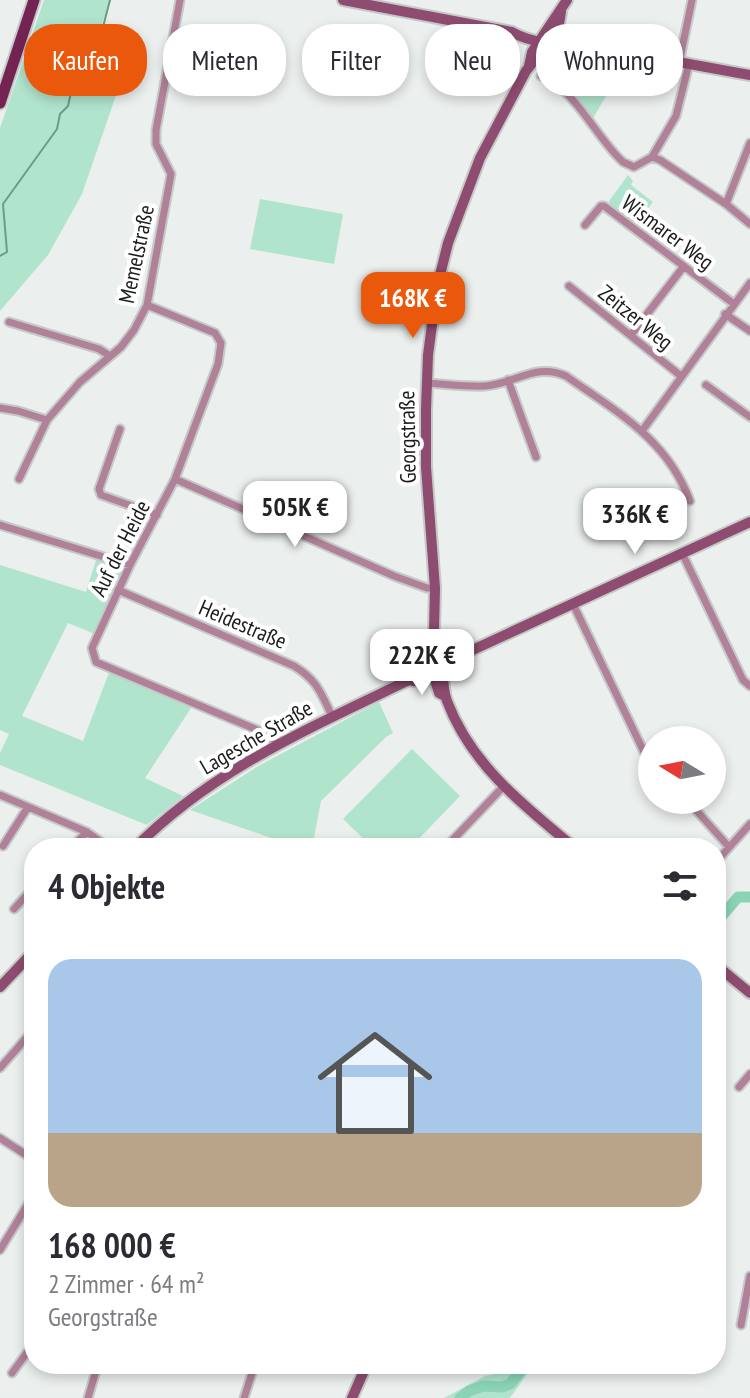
<!DOCTYPE html>
<html lang="de">
<head>
<meta charset="utf-8">
<style>
  body { margin:0; font-family:"PT Sans Narrow",sans-serif; background:#f2f2f3; color:#2b2b33; height:100vh; display:flex; flex-direction:column; font-size:30px; white-space:nowrap }
  * { box-sizing:border-box; margin:0 }
  p { font-size:26px; color:#7c7c81 }
  .icon { flex:none; width:44px; height:44px; fill:none; stroke:currentColor; stroke-width:2; stroke-linecap:round; stroke-linejoin:round }
  .map { position:relative; flex:1; overflow:hidden }
  .sheet { position:absolute; left:24px; top:838px; width:702px; height:536px; display:flex; flex-direction:column; background:#fff; border-radius:32px; box-shadow:0 4px 12px #0003 }
  .sheet>* { flex:none }
  .banner { position:absolute; left:24px; top:24px; width:702px; height:72px; display:flex; gap:16px }
  .needle { width:52px; rotate:280deg }
  .tools { position:absolute; left:638px; top:726px; display:grid; gap:16px }
  .tools a { display:grid; place-items:center; width:88px; height:88px; border-radius:50%; background:#fff; box-shadow:0 4px 12px #0003; font-size:40px }
  .price { position:absolute; translate:-50% -68px; padding:0 18px; border-radius:16px; background:#fff; color:#222; font-size:26px; line-height:52px; filter:drop-shadow(0 2px 4px #0008) }
  .price::after { content:''; position:absolute; left:50%; top:48px; width:24px; height:18px; margin-left:-12px; background:inherit; clip-path:polygon(0 0,100% 0,50% 100%) }
  .price.selected { background:#ea580c; color:#fff }
  ul { padding:0; list-style:none }
  li { display:grid; align-content:center; gap:16px; height:424px; padding:0 24px }
  li+li { border-top:2px solid #e1e1e2 }
  li span { display:grid; place-items:center; height:248px; border-radius:24px; color:#555 }
  li>.icon { margin-inline-start:auto }
  span .icon { width:144px; height:144px; fill:#fffc; stroke-width:1 }
  li b { font-size:34px }
  h2 { display:flex; justify-content:space-between; align-items:center; height:96px; padding:0 24px; font-size:34px }
  .chip { padding:0 28px; border-radius:32px; background:#fff; box-shadow:0 4px 12px #0003; font-size:28px; line-height:72px }
  .chip.selected { background:#ea580c; color:#fff }
  .map>svg:first-child { display:block }
</style>
</head>
<body>
<div class="map">
<svg width="750" height="1398" viewBox="0 0 750 1398">
  <rect width="100%" height="100%" fill="#ebefed"/>
  <path fill="#b1e4cd" d="M44 0H111L86 65 122 78 82 194 48 255 0 311V128Z
    M556 50 618 61 616 79 592 120 558 82 538 70Z
    M628 175 633 181 631 185 653 202 635 225 610 205 609 201Z
    M260 199 343 214 334 264 250 249Z
    M97 557 126 567 95 634 68 623 22 716 83 741 110 670 193 705 145 778 183 796 147 825 0 765V753L9 734 0 730V565L86 592Z
    M379 702 393 733 386 737 321 801 312 848H278L280 841 190 810 260 765Z
    M412 749 460 796 410 848H373L343 819Z
    M513 1364H530V1370L510 1398H444L485 1376 499 1373Z"/>
  <g fill="none" stroke-linecap="round" stroke-linejoin="round">
    <path stroke="#689d87" stroke-width="2" d="M0 256 7 252 3 204 57 129 60 114 68 106 75 74 76 59 96 38 103 27 110 0"/>
    <path stroke="#8ad4b5" stroke-width="11" d="M716 923 738 897H750
      M460 1398 469 1391 483 1386 502 1387 510 1384 526 1364"/>
    <g stroke="#c5c9c7" stroke-width="11">
      <path id="street" d="M679 63 692 0
        M541 76C573 86 597 139 623 162L634 167 652 157 660 160 726 204 750 224
        M652 157 676 116 689 64
        M726 204 750 143
        M585 225 601 206H604L734 304
        M569 286 681 376
        M147 305 215 333 221 343 218 364 175 479 130 565 92 648 96 662 267 734 278 743
        M725 314 750 331
        M9 322 99 349 110 356
        M631 335 684 266
        M508 380 536 457
        M426 383C446 384 466 387 485 386 515 384 536 362 566 376 617 412 667 439 690 501
        M706 385 750 417
        M0 408 18 411 47 420
        M120 429 99 489 101 495 157 515
        M642 431 750 283
        M19 479 47 420 80 382 121 347 134 330 147 305 171 174 156 144V130L180 0
        M175 479 394 576 427 588H435
        M0 525 130 565
        M682 553 743 680 750 686
        M118 590 294 666C317 680 321 693 332 716
        M573 604 644 752 652 761
        M0 795 87 832 110 848
        M687 800 729 847
        M3 846 28 807
        M71 848 87 832
        M445 848 503 787
        M716 862 750 824
        M14 909 34 887
        M0 1068 28 1036 34 1040
        M739 1087 750 1074
        M0 1138 34 1160
        M0 1250 34 1194
        M741 1325 750 1276
        M12 1373 34 1343
        M88 1398 98 1364
        M244 1398 255 1364"/>
    </g>
    <g stroke="#c5c9c7" stroke-width="14">
      <path id="secondary" d="M343 0 512 32C527 41 569 50 585 45
        M546 34 577 40 585 45 750 75
        M529 66 532 52 567 0
        M436 636C447 654 439 681 447 701 471 765 524 806 575 848
        M409 680 414 681 455 665 461 662 466 653
        M445 696 439 693 433 673 435 588 426 467V409L428 355 437 287 448 243 480 158 526 71 558 30 561 12
        M135 848C211 770 312 727 409 680 419 666 450 656 466 653L750 522
        M716 965 750 993
        M0 987 34 951
        M352 1398 367 1364"/>
    </g>
    <g stroke="#c5c9c7" stroke-width="15">
      <path id="primary" d="M0 103 34 0"/>
    </g>
    <use href="#street" stroke="#b08199" stroke-width="7"/>
    <use href="#secondary" stroke="#8e4c70" stroke-width="10"/>
    <use href="#primary" stroke="#742453" stroke-width="11"/>
  </g>
  <g text-anchor="middle" dominant-baseline="central" stroke-width="8" stroke-linejoin="round" paint-order="stroke">
    <g font-size="22" fill="#1a1c1b" stroke="#fff">
      <text transform="translate(668 232) rotate(37)">Wismarer Weg</text>
      <text transform="translate(136 254) rotate(-78)">Memelstraße</text>
      <text transform="translate(636 317) rotate(39)">Zeitzer Weg</text>
      <text transform="translate(407 437) rotate(-91)">Georgstraße</text>
      <text transform="translate(120 548) rotate(-63)">Auf der Heide</text>
      <text transform="translate(243 624) rotate(23)">Heidestraße</text>
      <text transform="translate(256 737) rotate(-30)">Lagesche Straße</text>
    </g>
  </g>
</svg>
<div class="tools">
<a><svg class="needle" viewBox="-14 -14 28 28"><path d="M0-13l5 13h-10z" fill="#e53935"/><path d="M0 13l5-13h-10z" fill="#7c7c81"/></svg></a>
</div>
<b class="price selected" style="left:413px;top:340px">168K €</b>
<b class="price" style="left:295px;top:549px">505K €</b>
<b class="price" style="left:635px;top:556px">336K €</b>
<b class="price" style="left:422px;top:697px">222K €</b>
<div class="banner">
<a class="chip selected">Kaufen</a>
<a class="chip">Mieten</a>
<a class="chip">Filter</a>
<a class="chip">Neu</a>
<a class="chip">Wohnung</a>
</div>
<section class="sheet">
<h2>4 Objekte<svg class="icon" aria-label="filters" viewBox="0 0 24 24"><path d="M4 7h16M4 17h16"/><circle cx="9" cy="7" r="2"/><circle cx="15" cy="17" r="2"/></svg></h2>
<ul>
<li><span style="background:linear-gradient(#a9c7e8 70%,#b9a48a 0)"><svg class="icon" aria-label="home" viewBox="0 0 24 24"><path d="M3 11l9-7 9 7M6 9v11h12V9"/></svg></span><div><b>168 000 €</b><p>2 Zimmer · 64 m²</p><p>Georgstraße</p></div></li>
</ul>
</section>
</div>
</body>
</html>
